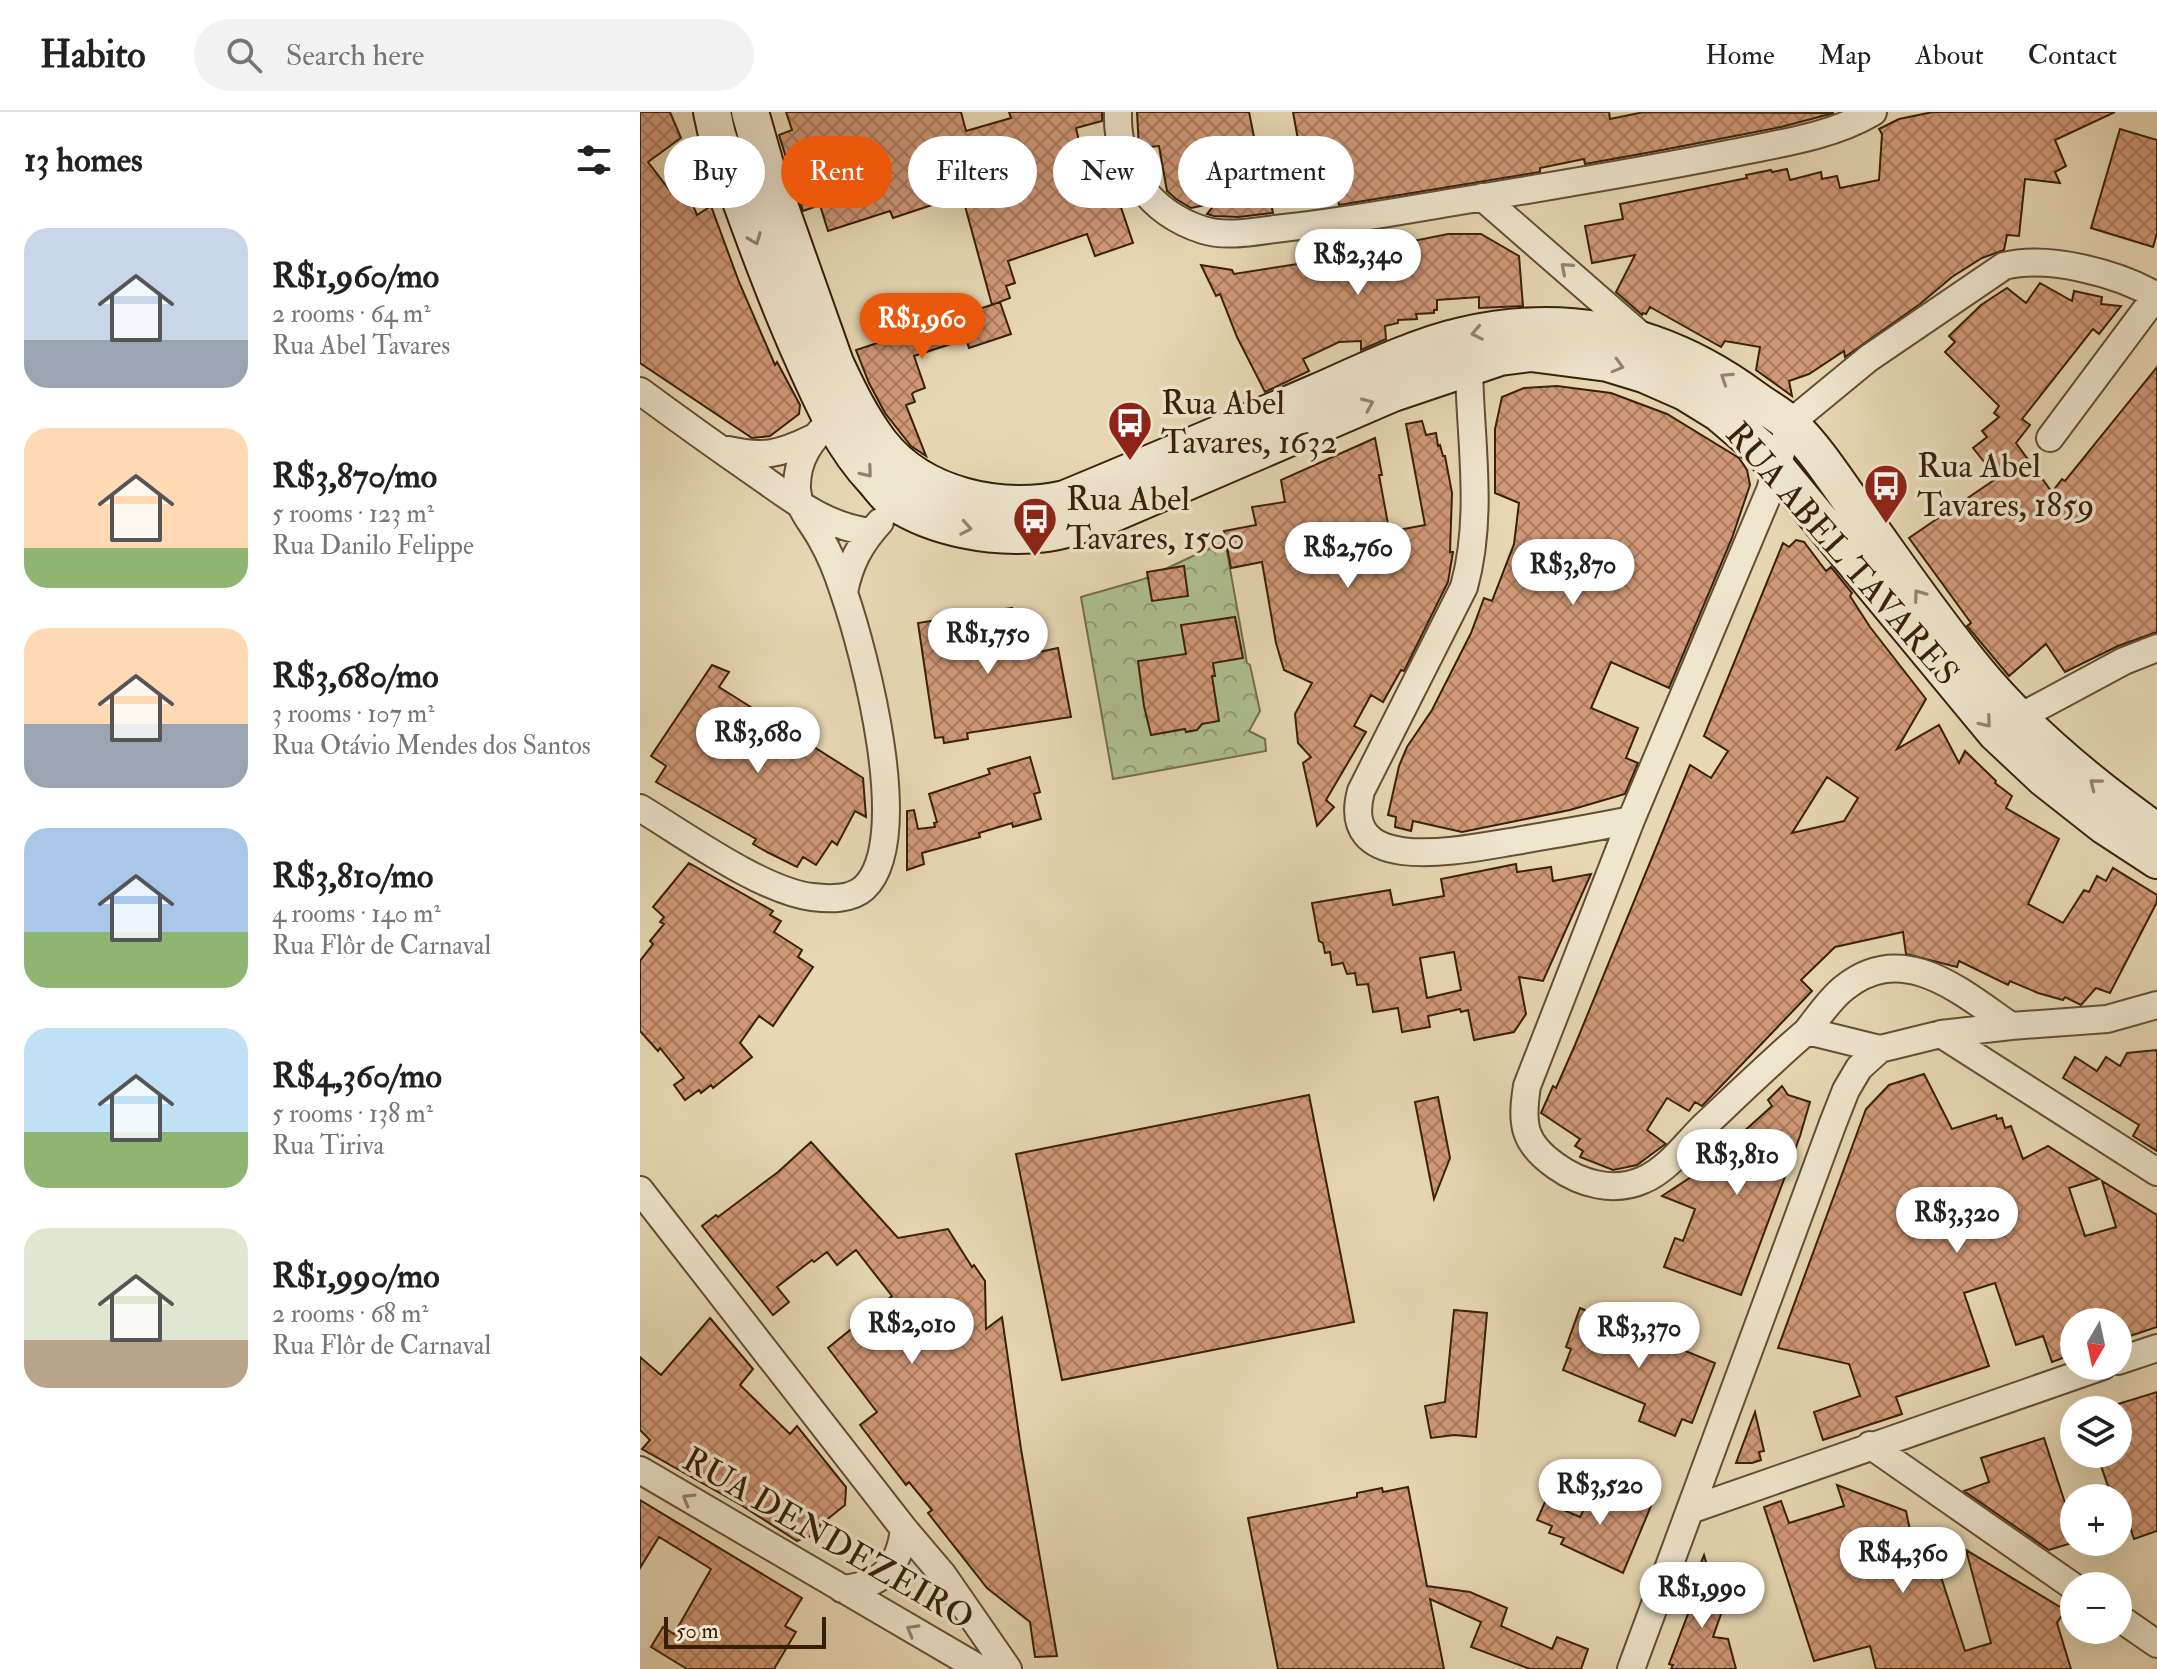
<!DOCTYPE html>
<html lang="en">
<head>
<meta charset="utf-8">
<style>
  body { margin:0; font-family:"IM FELL Double Pica",serif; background:#f2f2f2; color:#222; height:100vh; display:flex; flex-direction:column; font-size:30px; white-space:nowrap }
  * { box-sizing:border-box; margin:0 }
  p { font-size:26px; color:#767676 }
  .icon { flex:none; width:44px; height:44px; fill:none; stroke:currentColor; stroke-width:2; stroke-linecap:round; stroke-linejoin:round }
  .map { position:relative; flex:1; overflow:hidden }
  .panel { display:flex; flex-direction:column; background:#fff; width:640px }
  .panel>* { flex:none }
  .hud { position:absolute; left:24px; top:24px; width:760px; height:72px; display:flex; gap:16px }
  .needle { width:52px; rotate:189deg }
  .buttons { position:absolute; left:1420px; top:1196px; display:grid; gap:16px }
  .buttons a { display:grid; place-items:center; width:72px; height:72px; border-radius:50%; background:#fff; box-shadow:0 8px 32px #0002; font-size:40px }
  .scale { position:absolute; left:24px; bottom:20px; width:162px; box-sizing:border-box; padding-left:8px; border:4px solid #382008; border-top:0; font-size:22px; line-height:28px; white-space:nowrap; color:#382008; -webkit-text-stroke:6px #efe6ce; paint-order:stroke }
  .price { position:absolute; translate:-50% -68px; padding:0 18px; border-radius:28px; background:#fff; color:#222; font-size:26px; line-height:52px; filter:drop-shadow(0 2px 4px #0008) }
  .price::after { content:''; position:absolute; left:50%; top:48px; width:24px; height:18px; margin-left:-12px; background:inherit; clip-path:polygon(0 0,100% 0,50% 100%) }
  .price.selected { background:#ea580c; color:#fff }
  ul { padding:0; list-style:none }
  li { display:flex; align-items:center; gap:24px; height:200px; padding:0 24px }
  li span { display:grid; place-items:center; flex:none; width:224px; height:160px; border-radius:24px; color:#555 }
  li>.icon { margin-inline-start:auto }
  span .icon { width:96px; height:96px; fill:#fffc; stroke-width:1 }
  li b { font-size:34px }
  h2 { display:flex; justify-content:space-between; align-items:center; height:96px; padding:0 24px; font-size:34px }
  .pill { padding:0 28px; border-radius:36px; background:#fff; box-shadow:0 8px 32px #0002; font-size:28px; line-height:72px }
  .pill.selected { background:#ea580c; color:#fff }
  header { display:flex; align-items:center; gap:48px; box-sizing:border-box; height:112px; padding:0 40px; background:#fff; border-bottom:2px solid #e0e0e0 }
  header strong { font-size:38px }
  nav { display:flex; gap:44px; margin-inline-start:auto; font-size:28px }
  .search { width:560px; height:72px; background:#f2f2f2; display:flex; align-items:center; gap:20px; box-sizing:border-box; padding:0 28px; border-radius:44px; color:#767676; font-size:30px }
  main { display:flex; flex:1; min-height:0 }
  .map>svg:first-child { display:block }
</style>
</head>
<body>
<header>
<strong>Habito</strong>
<div class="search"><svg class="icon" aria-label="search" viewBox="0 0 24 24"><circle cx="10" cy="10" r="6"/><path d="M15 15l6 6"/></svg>Search here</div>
<nav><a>Home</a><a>Map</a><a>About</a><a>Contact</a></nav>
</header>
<main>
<section class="panel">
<h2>13 homes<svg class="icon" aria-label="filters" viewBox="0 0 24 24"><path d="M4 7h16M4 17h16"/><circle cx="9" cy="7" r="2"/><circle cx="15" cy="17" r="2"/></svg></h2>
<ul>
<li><span style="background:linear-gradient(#c9d6e8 70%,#9aa5b1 0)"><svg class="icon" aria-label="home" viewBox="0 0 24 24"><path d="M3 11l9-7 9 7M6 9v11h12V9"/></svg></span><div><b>R$1,960/mo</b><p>2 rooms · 64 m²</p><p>Rua Abel Tavares</p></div></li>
<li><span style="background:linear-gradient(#ffd9b3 75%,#8fb573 0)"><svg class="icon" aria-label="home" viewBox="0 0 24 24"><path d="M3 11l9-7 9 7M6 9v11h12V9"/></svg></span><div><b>R$3,870/mo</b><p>5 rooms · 123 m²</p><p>Rua Danilo Felippe</p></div></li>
<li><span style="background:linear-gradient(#ffd9b3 60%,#9aa5b1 0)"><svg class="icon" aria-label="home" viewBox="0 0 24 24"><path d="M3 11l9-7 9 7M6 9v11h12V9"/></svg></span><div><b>R$3,680/mo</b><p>3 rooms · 107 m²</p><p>Rua Otávio Mendes dos Santos</p></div></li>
<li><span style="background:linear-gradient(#a9c7e8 65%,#8fb573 0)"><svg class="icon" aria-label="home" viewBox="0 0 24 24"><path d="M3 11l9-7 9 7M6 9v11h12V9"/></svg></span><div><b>R$3,810/mo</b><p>4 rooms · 140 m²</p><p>Rua Flôr de Carnaval</p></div></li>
<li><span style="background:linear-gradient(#bfe0f5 65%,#8fb573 0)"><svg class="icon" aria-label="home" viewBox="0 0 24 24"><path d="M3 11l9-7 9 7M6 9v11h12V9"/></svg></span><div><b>R$4,360/mo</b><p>5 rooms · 138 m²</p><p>Rua Tiriva</p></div></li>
<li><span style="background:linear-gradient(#dfe7d0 70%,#b9a48a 0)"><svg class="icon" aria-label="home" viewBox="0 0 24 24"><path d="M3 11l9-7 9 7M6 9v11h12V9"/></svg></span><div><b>R$1,990/mo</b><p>2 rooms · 68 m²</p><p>Rua Flôr de Carnaval</p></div></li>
</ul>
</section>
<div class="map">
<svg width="1517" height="1557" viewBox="0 0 1517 1557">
  <defs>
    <pattern id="park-crowns" width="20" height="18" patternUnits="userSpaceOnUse" patternTransform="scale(2)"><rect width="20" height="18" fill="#afc091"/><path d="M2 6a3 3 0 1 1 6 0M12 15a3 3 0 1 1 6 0" fill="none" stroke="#8f9c74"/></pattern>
    <pattern id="building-cross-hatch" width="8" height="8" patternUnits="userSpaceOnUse" patternTransform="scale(2)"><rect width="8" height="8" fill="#d19978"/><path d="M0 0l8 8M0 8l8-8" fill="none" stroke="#ab7c60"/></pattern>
  </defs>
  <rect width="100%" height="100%" fill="#e7d8b3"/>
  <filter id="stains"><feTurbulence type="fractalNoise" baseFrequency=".0025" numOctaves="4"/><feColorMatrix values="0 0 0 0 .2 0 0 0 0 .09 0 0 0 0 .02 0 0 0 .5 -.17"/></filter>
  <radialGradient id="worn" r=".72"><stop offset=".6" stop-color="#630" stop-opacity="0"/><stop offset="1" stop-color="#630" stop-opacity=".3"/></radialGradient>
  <path fill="url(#park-crowns)" stroke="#74704c" stroke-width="2" d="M585 429 607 551 610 553 620 599 609 619 625 627 626 639 473 667 441 485 504 467Z"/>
  <path fill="url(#building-cross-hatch)" stroke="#382008" stroke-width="2" fill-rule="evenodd" d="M0 0H30L41 26 8 50 31 80 43 70 57 103 71 94 99 170 135 253 137 250 160 293 159 302 130 324 112 326 0 251Z
    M146 0H321L326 19 371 6 369 0H462V9L436 16 444 51 461 46 468 64 470 63 493 131 455 144 447 122 368 149 375 171 366 174 370 186 352 193 322 83 253 106 250 99 188 119 180 93 163 99 139 23 152 18Z
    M497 0H609L615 30H619L633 101 598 105 574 104 567 102 576 91 551 96 536 87 527 79 519 34 499 36Z
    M653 0H969L970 7 1004 0 1194 1 1141 15 1017 39 945 52 944 47 900 56V60L699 93 696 78 668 83Z
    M1293 0H1475L1415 28 1426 54 1415 60 1420 71 1385 67 1379 124 1367 123 1364 138 1342 146 1312 165 1280 192 1205 245 1204 239 1169 262 1149 269 1152 284 1116 258 1120 235 1085 229 1081 235 1010 195 1006 202 1003 201 1002 203 976 180 995 143 952 151 945 114 983 107 980 92 1107 66 1106 63 1131 58 1132 60 1147 57 1150 68 1181 60 1182 67 1197 64 1200 76 1239 68 1242 22 1239 17 1259 7Z
    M1480 17 1517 28V121L1513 135 1451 116Z
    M808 122H841L879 144 883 194 839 196V185L797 188V198H794V201L776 202 777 207 758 208V211L745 214 746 227 721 238V229L699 230 663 247 669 259 625 280 597 225 580 182 576 184 561 153 592 158 594 162 664 151Z
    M1400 171 1432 189 1434 179 1462 185 1461 192 1481 194 1459 222 1453 217 1382 307 1390 313 1376 331 1412 380 1422 367 1425 369 1517 255V520L1478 534 1425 560 1406 532 1369 564 1327 514 1331 511 1269 426 1357 366 1333 336 1347 325 1342 319 1359 305 1354 301 1359 294 1305 240 1315 230 1309 224 1341 193 1367 176 1386 191Z
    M360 190 371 222 329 236 326 227 274 244 285 276 274 280 272 282 275 290 266 293 286 344 271 334 245 301 229 271 216 238Z
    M917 274 971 281 1027 302 1099 346 1107 358 1110 373 1092 426 1029 576 971 550 951 596 998 616 986 646 998 651 985 682 930 698 822 720 773 709 771 719 755 715 756 705 748 703 759 654 767 635 792 598 831 521 844 486 852 489 874 432 879 391 855 381V317L862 285 884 276Z
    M782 309 786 323 796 321 798 334 800 333 803 344H805L812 381 810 440H813L808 470 764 559 761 558 743 590 731 583 714 614 726 620 686 688 694 695 677 714 663 651 671 645 658 631 655 602 672 571 644 558 636 531 622 450 591 456 584 419 616 413 612 395 645 390 641 368 735 326 742 363H739L748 412H752L753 419 785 413 766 312Z
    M1156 428 1164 430 1186 459 1191 455 1212 481 1210 484 1230 515 1286 587 1257 637 1299 613 1319 651 1325 639 1356 669 1355 671 1372 684 1366 696 1419 727 1388 792 1423 811 1444 778 1449 780 1457 764 1466 769 1473 756 1517 783V790L1470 881 1456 876 1441 893 1425 885 1423 888 1398 881 1370 869 1368 873 1319 849 1317 855 1266 842 1263 820 1195 835 1161 868 1172 879 1062 994 1055 990 1049 999 1027 986 1007 1018 1026 1032 1024 1033 997 1053 973 1058 940 1045 943 1039 935 1034 940 1027 901 1001 913 974 916 976 935 933 1050 653 1071 666 1088 639 1064 624 1143 431 1149 435ZM1187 665 1218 686 1204 709 1152 721Z
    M544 454 548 484 512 489 507 460Z
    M372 496 380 544 418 536 431 605 327 621 328 627 304 631 303 625 295 626 278 511Z
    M595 505 603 546 573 551 575 564H572L579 609 562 612 557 618 546 620 545 617 511 623 504 594 498 549 546 542 541 513Z
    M72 553 89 560 79 575 223 666 226 705 215 699 197 733 192 729 176 753 163 745 157 755 127 740 113 732 116 727 16 670 26 654 11 644Z
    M390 645 400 680 394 682 401 707 373 715 372 711 339 721 340 725 282 741 284 752 267 758V699L274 698 278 717 295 715 294 711 297 710 289 682 350 662 348 657Z
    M49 751 133 799 130 803 141 809 134 820 162 838 158 845 173 855 133 914 119 904 100 931 112 945 73 976 71 973 61 981 59 978 45 988 34 973 44 966 20 936 18 939 0 919V849L13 832 10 829 24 812 20 810 24 805 13 795Z
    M876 752 877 760 911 755 913 769 951 762 903 869 879 865 886 902 874 920 834 928 828 898 821 900 820 897 788 904 790 915 762 920 758 896 733 900 728 872 717 873 715 861 707 862 703 851 692 853 690 840 685 841 683 831 679 829 672 791 750 778 753 793 804 784 801 767ZM814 840 821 878 787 886 780 846Z
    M1517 938V1039L1493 1024 1499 1013 1423 966 1435 945 1457 959 1466 945 1480 954 1487 941Z
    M1284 962 1312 1017 1356 1003 1357 1007 1362 1006 1365 1016 1371 1014 1383 1047 1408 1034 1459 1067 1429 1076 1445 1124 1476 1115 1462 1069 1517 1103V1215L1478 1228V1210H1434V1242L1412 1250 1403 1224 1376 1233 1355 1171 1324 1181 1349 1254 1256 1285 1262 1302 1183 1328 1174 1300 1220 1284 1209 1252 1138 1236 1226 997 1249 973Z
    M1142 974 1148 983 1170 990 1160 1024 1101 1183 1024 1155 1035 1126 1043 1129 1055 1097 1022 1084 1060 1059 1056 1057 1076 1038 1081 1040 1132 994 1128 988Z
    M669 983 714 1210 422 1268 376 1042Z
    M798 985 810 1046 794 1087 775 990Z
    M171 1030 258 1126 308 1117 332 1155 334 1153 345 1169 346 1217 362 1205 381 1337 417 1544 395 1545 390 1510 347 1476 288 1401 292 1398 269 1370 266 1373 220 1313 237 1300 188 1236 252 1184 216 1138 197 1153 187 1140 174 1150 172 1148 137 1175 149 1190 133 1203 62 1114 76 1103 78 1105 138 1060Z
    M940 1196 1075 1251 1052 1311 1042 1307 1035 1324 999 1309 1005 1292 923 1258 931 1237 926 1235Z
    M814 1198 847 1201 836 1325 814 1323 791 1326 785 1294 805 1290Z
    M70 1206 113 1257 100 1273 150 1322 157 1314 206 1375 205 1393 179 1414 185 1419 157 1429 101 1393 2 1337 10 1328 0 1318V1245L21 1263Z
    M1517 1280V1419L1494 1427 1482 1390 1478 1391V1386H1472L1457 1342H1478V1292Z
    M1115 1300 1124 1339 1119 1340 1121 1348 1112 1351H1096Z
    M1404 1326 1434 1419 1435 1430 1409 1438 1324 1379 1349 1370 1341 1346Z
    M957 1373 1011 1394 983 1461 921 1432 924 1426 909 1421 912 1414 897 1408 905 1390 940 1405Z
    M1197 1373 1266 1399 1275 1442 1292 1437 1325 1539 1351 1531 1326 1438 1425 1498 1417 1511 1431 1557H1236L1230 1534 1174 1549 1124 1395 1141 1389 1149 1411 1204 1394Z
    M768 1375 787 1474 830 1480 867 1496 861 1514 912 1537 917 1525 948 1537 941 1557H890L831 1535 841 1510 790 1487 804 1557H638L608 1406 717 1385V1381L742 1376 743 1380Z
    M0 1388 162 1486 145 1514 156 1520 134 1557H47L11 1535 23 1515 34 1522 71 1457 19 1425 0 1456Z
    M1064 1443 1081 1502 1073 1525 1088 1527 1096 1557H1031L1033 1553 1029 1552 1054 1486 1048 1484Z"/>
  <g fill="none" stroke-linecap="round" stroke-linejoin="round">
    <g stroke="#644e33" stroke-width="30">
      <path id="street" d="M478 0C476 55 510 101 563 118 585 125 612 120 635 117 695 111 755 100 814 90 906 75 997 60 1088 42 1136 32 1191 25 1233 0
        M842 85 1005 227
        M829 255C830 328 844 403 824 475L721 679C697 768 830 736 876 729 915 722 953 716 991 708
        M0 279C38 307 77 335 116 362 152 387 186 415 231 420
        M1410 326 1516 184
        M88 338C124 346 140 342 173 326
        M204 480C210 451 220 432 240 410
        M1378 606 1484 549 1517 536
        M0 696C45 723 122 779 172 785 189 787 211 788 224 776 275 729 224 539 204 481 198 462 190 442 180 425 171 409 158 396 157 377 156 347 171 328 191 308
        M1167 919C1178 905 1190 887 1204 876 1263 828 1320 879 1371 914
        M1301 922 1517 1060
        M1240 937 1167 919C1131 950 1097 983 1063 1015 1045 1033 1027 1058 1003 1068 974 1081 941 1072 916 1054 883 1031 881 1012 887 974L991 708 1130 378 1150 311 1229 246 1364 154C1409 143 1477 161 1517 184
        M0 1078 264 1417 303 1463 368 1557
        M1478 1249 1517 1236
        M1230 1333 1434 1475
        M0 1358 340 1557
        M1050 1398 1463 1254
        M202 1477C241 1473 259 1457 264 1417
        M1478 1505 1517 1532
        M991 1557 1193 1011 1206 978 1219 956 1240 937 1301 922 1371 914 1467 907 1517 893"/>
    </g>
    <g stroke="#382008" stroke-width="40">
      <path id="secondary" d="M72 0 77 23C104 97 130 172 162 244 182 289 201 333 235 369 242 377 248 386 256 391 295 416 351 426 396 422 420 421 444 411 467 404L753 281 860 245 891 241 968 251 1004 262 1045 280 1079 301 1120 336 1356 621 1404 666 1465 714 1517 748
        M110 0 126 56 195 251C208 279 221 306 240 331 282 385 361 401 425 387 510 352 594 316 678 280 721 261 777 234 822 224 929 199 1025 221 1113 286 1125 295 1140 303 1151 313 1177 338 1196 369 1217 398 1256 452 1294 508 1337 560 1388 622 1452 674 1517 720"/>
    </g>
    <use href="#street" stroke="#efe6ce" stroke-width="26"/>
    <use href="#secondary" stroke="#efe6ce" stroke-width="36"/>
  </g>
  <defs><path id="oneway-chevron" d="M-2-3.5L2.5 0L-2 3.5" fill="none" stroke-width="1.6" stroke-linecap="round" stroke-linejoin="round" transform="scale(2)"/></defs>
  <g stroke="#94836b">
    <use href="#oneway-chevron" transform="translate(115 127) rotate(69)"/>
    <use href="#oneway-chevron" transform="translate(926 156) rotate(-139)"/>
    <use href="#oneway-chevron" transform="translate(837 221) rotate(169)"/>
    <use href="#oneway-chevron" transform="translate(978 254) rotate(16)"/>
    <use href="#oneway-chevron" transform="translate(1086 266) rotate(-147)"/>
    <use href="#oneway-chevron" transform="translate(728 292) rotate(-23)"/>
    <use href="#oneway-chevron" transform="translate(227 360) rotate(50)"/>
    <use href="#oneway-chevron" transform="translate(326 416) rotate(10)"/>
    <use href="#oneway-chevron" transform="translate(1279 483) rotate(-126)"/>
    <use href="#oneway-chevron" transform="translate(1346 610) rotate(50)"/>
    <use href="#oneway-chevron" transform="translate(1455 672) rotate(-141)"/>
    <use href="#oneway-chevron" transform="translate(48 1387) rotate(-149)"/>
    <use href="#oneway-chevron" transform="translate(272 1518) rotate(-150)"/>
  </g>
  <defs>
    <g id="bus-pin" transform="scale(2.3)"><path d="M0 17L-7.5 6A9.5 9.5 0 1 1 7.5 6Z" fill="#8f2418" stroke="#efe6ce"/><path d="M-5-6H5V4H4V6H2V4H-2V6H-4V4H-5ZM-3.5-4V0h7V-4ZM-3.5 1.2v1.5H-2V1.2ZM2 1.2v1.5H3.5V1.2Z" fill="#fff"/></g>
  </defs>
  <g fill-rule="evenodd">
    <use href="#bus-pin" x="490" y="311"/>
    <use href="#bus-pin" x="1246" y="374"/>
    <use href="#bus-pin" x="395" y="407"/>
  </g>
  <g text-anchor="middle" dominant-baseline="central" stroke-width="7" stroke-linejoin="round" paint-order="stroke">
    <g font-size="34" fill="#382008" stroke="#efe6ce" text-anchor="start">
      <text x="521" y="291">Rua Abel<tspan x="521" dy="39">Tavares, 1632</tspan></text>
      <text x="1277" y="354">Rua Abel<tspan x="1277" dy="39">Tavares, 1859</tspan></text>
      <text x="426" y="387">Rua Abel<tspan x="426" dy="39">Tavares, 1500</tspan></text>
    </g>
    <g font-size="34" fill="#382008" stroke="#efe6ce">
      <text transform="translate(1202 442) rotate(49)">RUA ABEL TAVARES</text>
      <text transform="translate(188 1427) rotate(30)">RUA DENDEZEIRO</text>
    </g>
  </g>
  <rect width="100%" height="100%" filter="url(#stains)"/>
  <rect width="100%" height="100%" fill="url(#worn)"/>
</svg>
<div class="buttons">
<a><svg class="needle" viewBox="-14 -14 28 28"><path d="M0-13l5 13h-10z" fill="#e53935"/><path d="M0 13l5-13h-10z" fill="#767676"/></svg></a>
<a><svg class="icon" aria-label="layers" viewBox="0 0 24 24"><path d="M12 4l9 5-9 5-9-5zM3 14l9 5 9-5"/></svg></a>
<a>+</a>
<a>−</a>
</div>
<div class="scale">50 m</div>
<b class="price" style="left:718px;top:185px">R$2,340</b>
<b class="price selected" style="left:282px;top:249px">R$1,960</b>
<b class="price" style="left:708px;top:478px">R$2,760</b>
<b class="price" style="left:933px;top:495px">R$3,870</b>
<b class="price" style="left:348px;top:564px">R$1,750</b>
<b class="price" style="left:118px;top:663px">R$3,680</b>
<b class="price" style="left:1097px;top:1085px">R$3,810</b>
<b class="price" style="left:1317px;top:1143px">R$3,320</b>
<b class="price" style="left:272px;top:1254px">R$2,010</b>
<b class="price" style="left:999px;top:1258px">R$3,370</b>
<b class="price" style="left:960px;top:1415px">R$3,520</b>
<b class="price" style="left:1263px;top:1483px">R$4,360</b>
<b class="price" style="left:1062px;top:1518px">R$1,990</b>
<div class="hud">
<a class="pill">Buy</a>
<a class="pill selected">Rent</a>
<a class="pill">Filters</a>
<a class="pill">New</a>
<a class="pill">Apartment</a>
</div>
</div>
</main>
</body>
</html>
